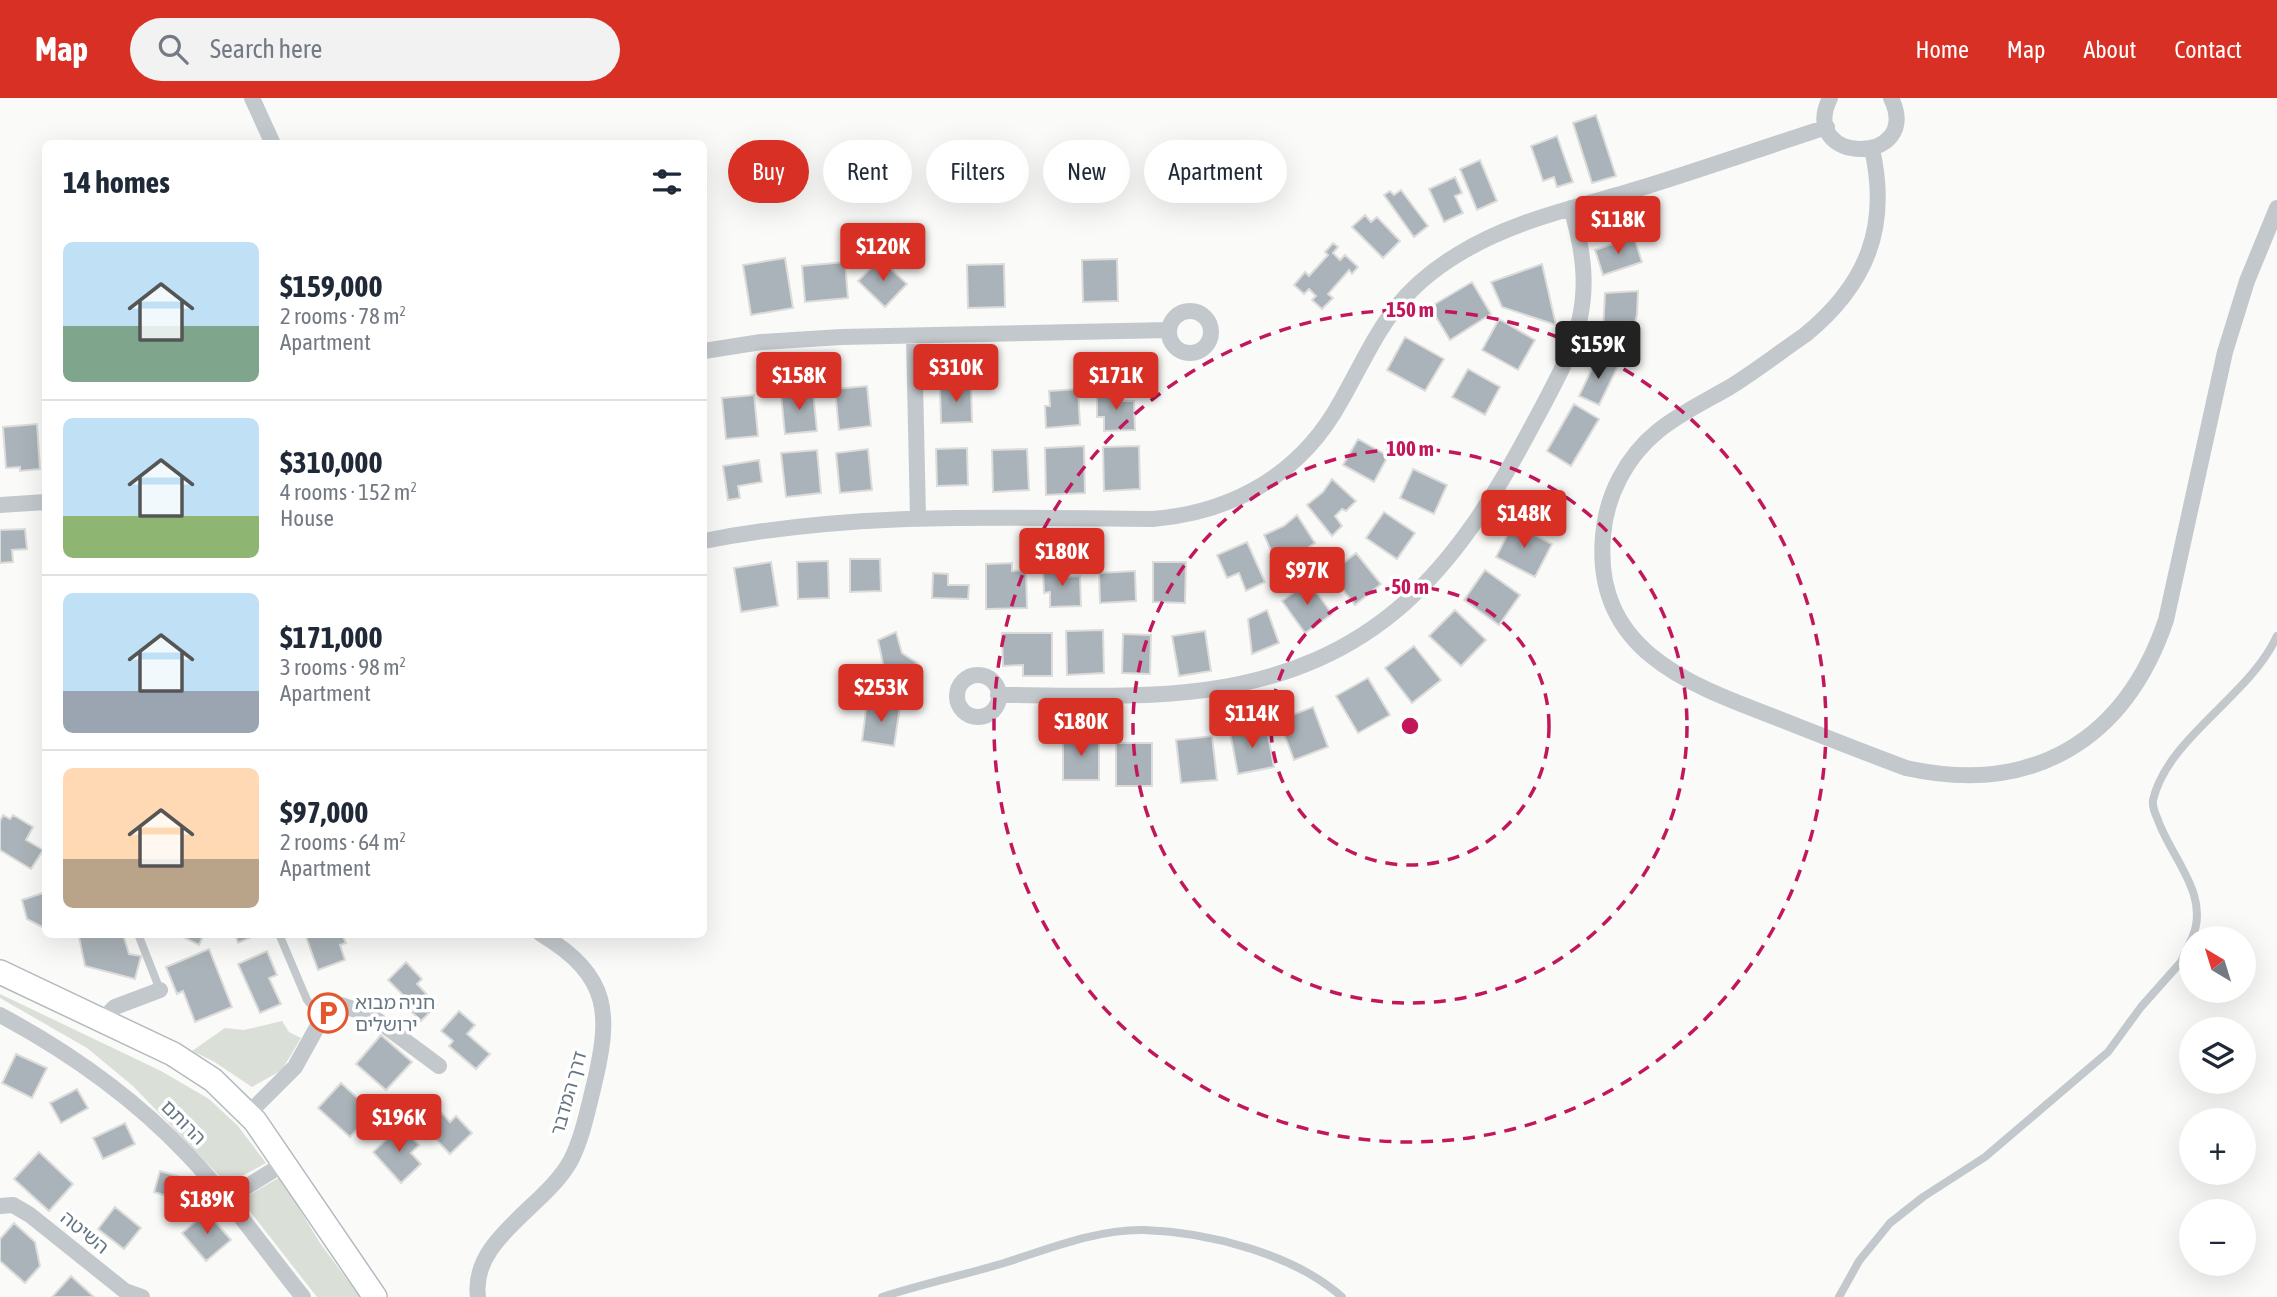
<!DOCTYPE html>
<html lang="en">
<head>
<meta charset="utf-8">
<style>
  body { margin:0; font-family:"Asap Condensed","Noto Sans Hebrew",sans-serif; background:#f2f2f3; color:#1f2937; height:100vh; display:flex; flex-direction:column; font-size:26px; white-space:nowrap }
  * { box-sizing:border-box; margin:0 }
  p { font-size:23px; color:#747a83 }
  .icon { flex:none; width:38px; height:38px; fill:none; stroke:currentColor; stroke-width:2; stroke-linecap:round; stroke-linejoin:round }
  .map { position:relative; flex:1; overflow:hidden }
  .panel { position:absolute; left:42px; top:42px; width:665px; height:798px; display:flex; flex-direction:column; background:#fff; border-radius:10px; box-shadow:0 7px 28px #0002 }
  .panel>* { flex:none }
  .hud { position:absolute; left:728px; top:42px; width:665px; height:63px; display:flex; gap:14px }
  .needle { width:46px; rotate:322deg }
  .buttons { position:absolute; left:2179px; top:828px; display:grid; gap:14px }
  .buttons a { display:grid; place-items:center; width:77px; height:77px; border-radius:50%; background:#fff; box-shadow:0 7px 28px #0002; font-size:35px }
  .price { position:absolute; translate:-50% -60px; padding:0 16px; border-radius:7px; background:#d93025; color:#fff; font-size:23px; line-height:46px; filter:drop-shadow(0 2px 4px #0008) }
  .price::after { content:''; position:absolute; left:50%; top:42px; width:21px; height:16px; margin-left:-10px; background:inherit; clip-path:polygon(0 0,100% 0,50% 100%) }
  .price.on { background:#222; color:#fff }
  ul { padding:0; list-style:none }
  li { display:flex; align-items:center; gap:21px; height:175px; padding:0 21px }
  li+li { border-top:2px solid #e0e1e3 }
  li span { display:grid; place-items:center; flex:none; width:196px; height:140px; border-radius:10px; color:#555 }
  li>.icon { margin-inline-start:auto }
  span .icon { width:84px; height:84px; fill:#fffc; stroke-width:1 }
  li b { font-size:30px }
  h2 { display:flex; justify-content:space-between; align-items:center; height:84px; padding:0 21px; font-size:30px }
  .pill { padding:0 24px; border-radius:32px; background:#fff; box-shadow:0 7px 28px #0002; font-size:24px; line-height:63px }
  .pill.on { background:#d93025; color:#fff }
  header { display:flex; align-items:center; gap:42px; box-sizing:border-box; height:98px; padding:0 35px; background:#d93025; color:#fff }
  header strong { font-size:33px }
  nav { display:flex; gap:38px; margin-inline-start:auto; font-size:24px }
  .search { width:490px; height:63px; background:#f2f2f3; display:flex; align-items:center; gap:18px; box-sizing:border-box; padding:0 24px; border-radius:38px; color:#747a83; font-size:26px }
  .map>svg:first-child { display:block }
</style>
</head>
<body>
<header>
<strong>Map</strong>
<div class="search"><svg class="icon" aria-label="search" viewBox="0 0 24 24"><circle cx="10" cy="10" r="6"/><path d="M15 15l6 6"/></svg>Search here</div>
<nav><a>Home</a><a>Map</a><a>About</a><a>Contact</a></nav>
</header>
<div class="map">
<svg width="2277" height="1199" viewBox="0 0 2277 1199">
  <rect width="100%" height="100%" fill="#fafaf8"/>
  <path fill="#dadfd7" d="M0 896 161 973 209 1001 238 1028 266 1065 227 1086 133 988 87 950 0 900Z
    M282 923 289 934 301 940 282 972 252 989 213 963 192 953 225 930 244 932Z
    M280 1079 320 1145 360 1199H317L241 1102Z"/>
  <path fill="#aab3b9" stroke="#dcdcda" stroke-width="2" d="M1596 17 1616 78 1592 85 1573 25Z
    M1557 38 1573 84 1557 89 1554 79 1543 83 1531 48Z
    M1480 62 1497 103 1477 112 1460 71Z
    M1455 79 1462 95 1455 98 1463 115 1444 124 1429 91Z
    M1401 92 1428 128 1414 139 1384 97 1390 93 1394 97Z
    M1365 117 1371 124 1377 119 1400 143 1383 160 1352 129Z
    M1634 139 1642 164 1603 177 1595 152Z
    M1333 145 1338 149 1333 155 1340 162 1345 157 1358 169 1352 176 1349 172 1328 196 1333 200 1322 211 1312 202 1316 198 1309 191 1304 196 1294 187 1305 174 1309 178 1328 157 1325 154Z
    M785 160 793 210 751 217 743 167Z
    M880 161 907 186 885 209 858 183Z
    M1117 161 1118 203 1083 204 1082 162Z
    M845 164 848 200 805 204 802 168Z
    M1004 166 1005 209 968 210 967 167Z
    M1542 166 1556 227 1502 209 1491 184Z
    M1472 184 1491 216 1450 242 1430 209Z
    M1638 193 1637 217 1630 241 1603 233 1605 195Z
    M1499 221 1535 242 1518 272 1482 252Z
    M1405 239 1444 261 1425 293 1387 272Z
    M1598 258 1618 268 1599 307 1579 298Z
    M1468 271 1500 289 1485 317 1452 299Z
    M971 287 972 324 941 325 940 289Z
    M867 288 871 328 839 332 835 291Z
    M1078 291 1080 327 1046 330 1045 308H1050L1049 293Z
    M813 293 817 333 785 336 781 296Z
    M1122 294V303H1134L1135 332 1104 333V319H1097V295Z
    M754 297 758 338 726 341 722 300Z
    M1574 306 1599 321 1571 368 1547 353Z
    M37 326 40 371 20 373V369L6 370 3 329Z
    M1358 341 1388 358 1374 384 1343 367Z
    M1084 348 1085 395 1046 397 1045 350Z
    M1139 348 1140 391 1104 393 1103 349Z
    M967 350 968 387 937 388 936 351Z
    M868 351 872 392 840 395 836 355Z
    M1027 351 1029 392 993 394 992 352Z
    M817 352 821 395 786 399 781 355Z
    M759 362 762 384 738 388 740 400 728 402 723 368Z
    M1413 371 1447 387 1434 416 1400 400Z
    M1332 381 1356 403 1346 413 1342 411 1335 418 1342 428 1332 438 1307 407 1323 394Z
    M1384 414 1415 435 1397 461 1366 440Z
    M1297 417 1315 445 1303 453 1299 450 1290 455 1295 467 1281 475 1264 437 1284 428Z
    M1513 426 1552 446 1535 479 1496 459Z
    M25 431 27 451 12 452 13 464 0 465V432Z
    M1247 444 1265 484 1246 493 1239 475 1227 480 1217 457Z
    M1356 455 1381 486 1355 507 1330 476Z
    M850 461H880L881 493 850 494Z
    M828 463 829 500 798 501 797 464Z
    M771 464 778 508 741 514 734 470Z
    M1153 464H1186L1185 505 1153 504Z
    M1012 465V473L1026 472 1027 510 986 511V466Z
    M1043 470H1068L1069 479 1080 478 1081 508 1050 509V494L1044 495Z
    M1485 472 1520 497 1499 527 1464 502Z
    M1135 473 1136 503 1100 505 1099 475Z
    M933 475 948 476V487H969L968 501 932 500Z
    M1309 484 1332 516 1305 535 1282 503Z
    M1267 512 1279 545 1252 556 1248 521Z
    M1455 512 1486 542 1461 568 1429 538Z
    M1103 532 1104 575 1067 577 1066 533Z
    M1205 533 1211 573 1179 578 1172 538Z
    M896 534 902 555 917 565 904 578 896 569 885 575 878 542Z
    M1002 535H1052V578H1023V567L1003 568Z
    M1123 536 1151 537 1150 576 1122 575Z
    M1414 548 1441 582 1412 605 1385 570Z
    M1368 580 1390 617 1358 635 1336 598Z
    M867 604 900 609 894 648 862 643Z
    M1313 609 1328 649 1294 662 1279 622Z
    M1266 627 1274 669 1238 676 1230 634Z
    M1212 638 1217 682 1181 685 1176 642Z
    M1063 639H1099V682H1063Z
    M1116 645H1152V688H1116Z
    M3 717 10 721 13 717 33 729 26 742 43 752 31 771 0 752V723Z
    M46 794V831L27 821 22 802Z
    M88 836H123L129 856 141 858 135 881 85 868 79 839Z
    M177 836H204L199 847Z
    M235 836H259L238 845Z
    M305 836H342L346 845 340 847 345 862 318 872Z
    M209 851 232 909 195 924 183 893 177 896 166 869Z
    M267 853 277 877 269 880 281 906 260 915 238 866Z
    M406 864 422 881 417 886 437 907 421 923 398 900 402 896 388 882Z
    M459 913 475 927 467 936 490 956 476 971 449 948 453 943 441 933Z
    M381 937 412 964 386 992 356 966Z
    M16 956 47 970 32 1000 2 985Z
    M341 985 373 1014 350 1039 318 1010Z
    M77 991 88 1010 61 1025 50 1005Z
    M436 1009 450 1024 456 1018 472 1035 450 1056 419 1024Z
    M125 1025 135 1046 103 1061 93 1040Z
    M401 1028 419 1047 411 1055 421 1066 401 1085 373 1054Z
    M39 1054 73 1086 49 1113 14 1081Z
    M160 1073 184 1080 183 1084 195 1088 189 1110 172 1106 174 1100 154 1094Z
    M115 1109 141 1130 124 1151 98 1131Z
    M207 1114 231 1142 206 1163 182 1135Z
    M14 1125 35 1144 40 1168 25 1185 0 1163V1141Z
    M71 1178 94 1199H52Z"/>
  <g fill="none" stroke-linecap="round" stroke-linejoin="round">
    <g stroke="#b3babf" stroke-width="26">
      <path id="secondary" d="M0 874 173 956 213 982 255 1023 375 1199"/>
    </g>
    <path stroke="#c3c8cc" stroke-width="8" d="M138 836 160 892
      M279 836 307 902 322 920
      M2192 840C2211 797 2171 760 2158 722 2155 715 2152 709 2153 702 2168 639 2250 598 2277 538
      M882 1199C922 1186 964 1177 1004 1165 1048 1151 1097 1131 1144 1132 1208 1134 1294 1156 1342 1199
      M1839 1199 1859 1163 1890 1125 1923 1099 1985 1059 2108 954 2141 909 2181 864 2191 842"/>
    <path stroke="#c3c8cc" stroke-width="16" d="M252 0 273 46
      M1830 0C1797 68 1924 68 1891 0
      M1872 51C1890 130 1866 187 1805 237 1780 254 1756 273 1730 289 1706 303 1680 315 1658 333 1626 359 1606 398 1603 438 1593 553 1690 587 1777 620 1820 637 1863 654 1906 670 2032 698 2125 643 2166 522L2225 254 2247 183 2277 110
      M1169 234a21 21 0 1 1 42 0a21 21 0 1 1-42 0Z
      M914 238 918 419
      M704 253 761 244 841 239 1169 232
      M0 407 46 404
      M704 443C855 413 999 420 1153 421 1234 414 1301 376 1341 303 1377 239 1390 198 1457 157 1513 122 1579 109 1641 90 1703 71 1765 49 1827 29
      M957 598a21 21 0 1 1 42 0a21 21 0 1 1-42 0Z
      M998 597C1066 597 1137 601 1205 592 1376 568 1454 475 1531 330 1576 246 1600 207 1571 110
      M0 917C71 955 133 999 188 1057 230 1101 265 1152 303 1199
      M110 926V914L115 909 160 892
      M248 1016 295 969 331 904 369 916 439 968
      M225 1102 285 1065
      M0 1108 13 1107 30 1117 125 1193 142 1199
      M478 1199C470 1141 546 1109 571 1062 582 1040 587 1015 593 991 611 917 612 879 541 836"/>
    <use href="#secondary" stroke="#fff" stroke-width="23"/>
  </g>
  <g fill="none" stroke="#c2185b" stroke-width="3.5" stroke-dasharray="12 9">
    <circle cx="1410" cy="628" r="139"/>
    <circle cx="1410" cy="628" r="277"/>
    <circle cx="1410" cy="628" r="416"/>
  </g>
  <defs>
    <g id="parking-ring" transform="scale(2.0125)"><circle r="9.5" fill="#fff" stroke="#e4572e" stroke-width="1.5"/><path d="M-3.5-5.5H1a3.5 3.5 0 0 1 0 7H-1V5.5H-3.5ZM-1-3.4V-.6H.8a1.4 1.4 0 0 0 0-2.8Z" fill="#e4572e"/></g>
  </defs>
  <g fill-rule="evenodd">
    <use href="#parking-ring" x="328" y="915"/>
  </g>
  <g text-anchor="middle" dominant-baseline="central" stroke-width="7" stroke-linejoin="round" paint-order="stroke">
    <g font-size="19" fill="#657683" stroke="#fff" text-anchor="start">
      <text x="355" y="904">חניה מבוא<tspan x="355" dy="22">ירושלים</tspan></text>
    </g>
    <g font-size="19" fill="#657683" stroke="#fff">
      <text transform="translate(568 995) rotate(-74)">דרך המדבר</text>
      <text transform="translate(184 1024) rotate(45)">הרותם</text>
      <text transform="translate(85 1134) rotate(39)">השיטה</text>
    </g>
  </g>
  <circle cx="1410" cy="628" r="10" fill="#c2185b" stroke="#fff" stroke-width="3.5"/>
  <g font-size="21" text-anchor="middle" font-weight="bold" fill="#c2185b" stroke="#fff" stroke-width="7" stroke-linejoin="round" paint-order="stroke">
    <text x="1410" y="219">150 m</text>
    <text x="1410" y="358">100 m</text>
    <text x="1410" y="496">50 m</text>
  </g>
</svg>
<div class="buttons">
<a><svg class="needle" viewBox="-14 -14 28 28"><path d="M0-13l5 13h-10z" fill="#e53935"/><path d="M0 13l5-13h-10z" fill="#747a83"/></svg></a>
<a><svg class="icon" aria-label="layers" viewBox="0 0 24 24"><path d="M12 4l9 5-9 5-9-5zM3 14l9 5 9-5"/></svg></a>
<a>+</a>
<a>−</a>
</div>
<b class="price" style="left:1618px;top:158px">$118K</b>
<b class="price" style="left:883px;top:185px">$120K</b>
<b class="price on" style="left:1598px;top:283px">$159K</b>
<b class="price" style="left:956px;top:306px">$310K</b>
<b class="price" style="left:799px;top:314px">$158K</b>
<b class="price" style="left:1116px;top:314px">$171K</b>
<b class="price" style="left:1524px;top:452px">$148K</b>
<b class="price" style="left:1062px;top:490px">$180K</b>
<b class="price" style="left:1307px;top:509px">$97K</b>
<b class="price" style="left:881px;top:626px">$253K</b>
<b class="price" style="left:1252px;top:652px">$114K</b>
<b class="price" style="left:1081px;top:660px">$180K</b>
<b class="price" style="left:399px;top:1056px">$196K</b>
<b class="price" style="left:207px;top:1138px">$189K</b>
<div class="hud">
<a class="pill on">Buy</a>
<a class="pill">Rent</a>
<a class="pill">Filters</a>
<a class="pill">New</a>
<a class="pill">Apartment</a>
</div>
<section class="panel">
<h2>14 homes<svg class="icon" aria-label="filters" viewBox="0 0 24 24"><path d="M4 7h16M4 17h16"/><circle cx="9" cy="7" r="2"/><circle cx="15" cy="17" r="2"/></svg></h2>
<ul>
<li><span style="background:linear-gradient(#bfe0f5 60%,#7fa58c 0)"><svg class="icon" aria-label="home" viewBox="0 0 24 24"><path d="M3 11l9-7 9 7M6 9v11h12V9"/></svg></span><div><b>$159,000</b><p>2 rooms · 78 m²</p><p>Apartment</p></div></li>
<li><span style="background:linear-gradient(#bfe0f5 70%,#8fb573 0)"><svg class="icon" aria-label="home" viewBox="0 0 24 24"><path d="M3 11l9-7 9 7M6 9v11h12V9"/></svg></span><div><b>$310,000</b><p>4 rooms · 152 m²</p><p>House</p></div></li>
<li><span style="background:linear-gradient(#bfe0f5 70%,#9aa5b1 0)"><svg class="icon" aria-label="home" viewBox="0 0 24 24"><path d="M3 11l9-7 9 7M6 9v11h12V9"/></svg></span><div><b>$171,000</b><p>3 rooms · 98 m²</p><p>Apartment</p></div></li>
<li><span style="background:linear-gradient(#ffd9b3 65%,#b9a48a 0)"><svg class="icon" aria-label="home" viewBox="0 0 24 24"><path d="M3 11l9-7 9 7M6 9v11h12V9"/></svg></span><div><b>$97,000</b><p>2 rooms · 64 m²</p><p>Apartment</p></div></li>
</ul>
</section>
</div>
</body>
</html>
